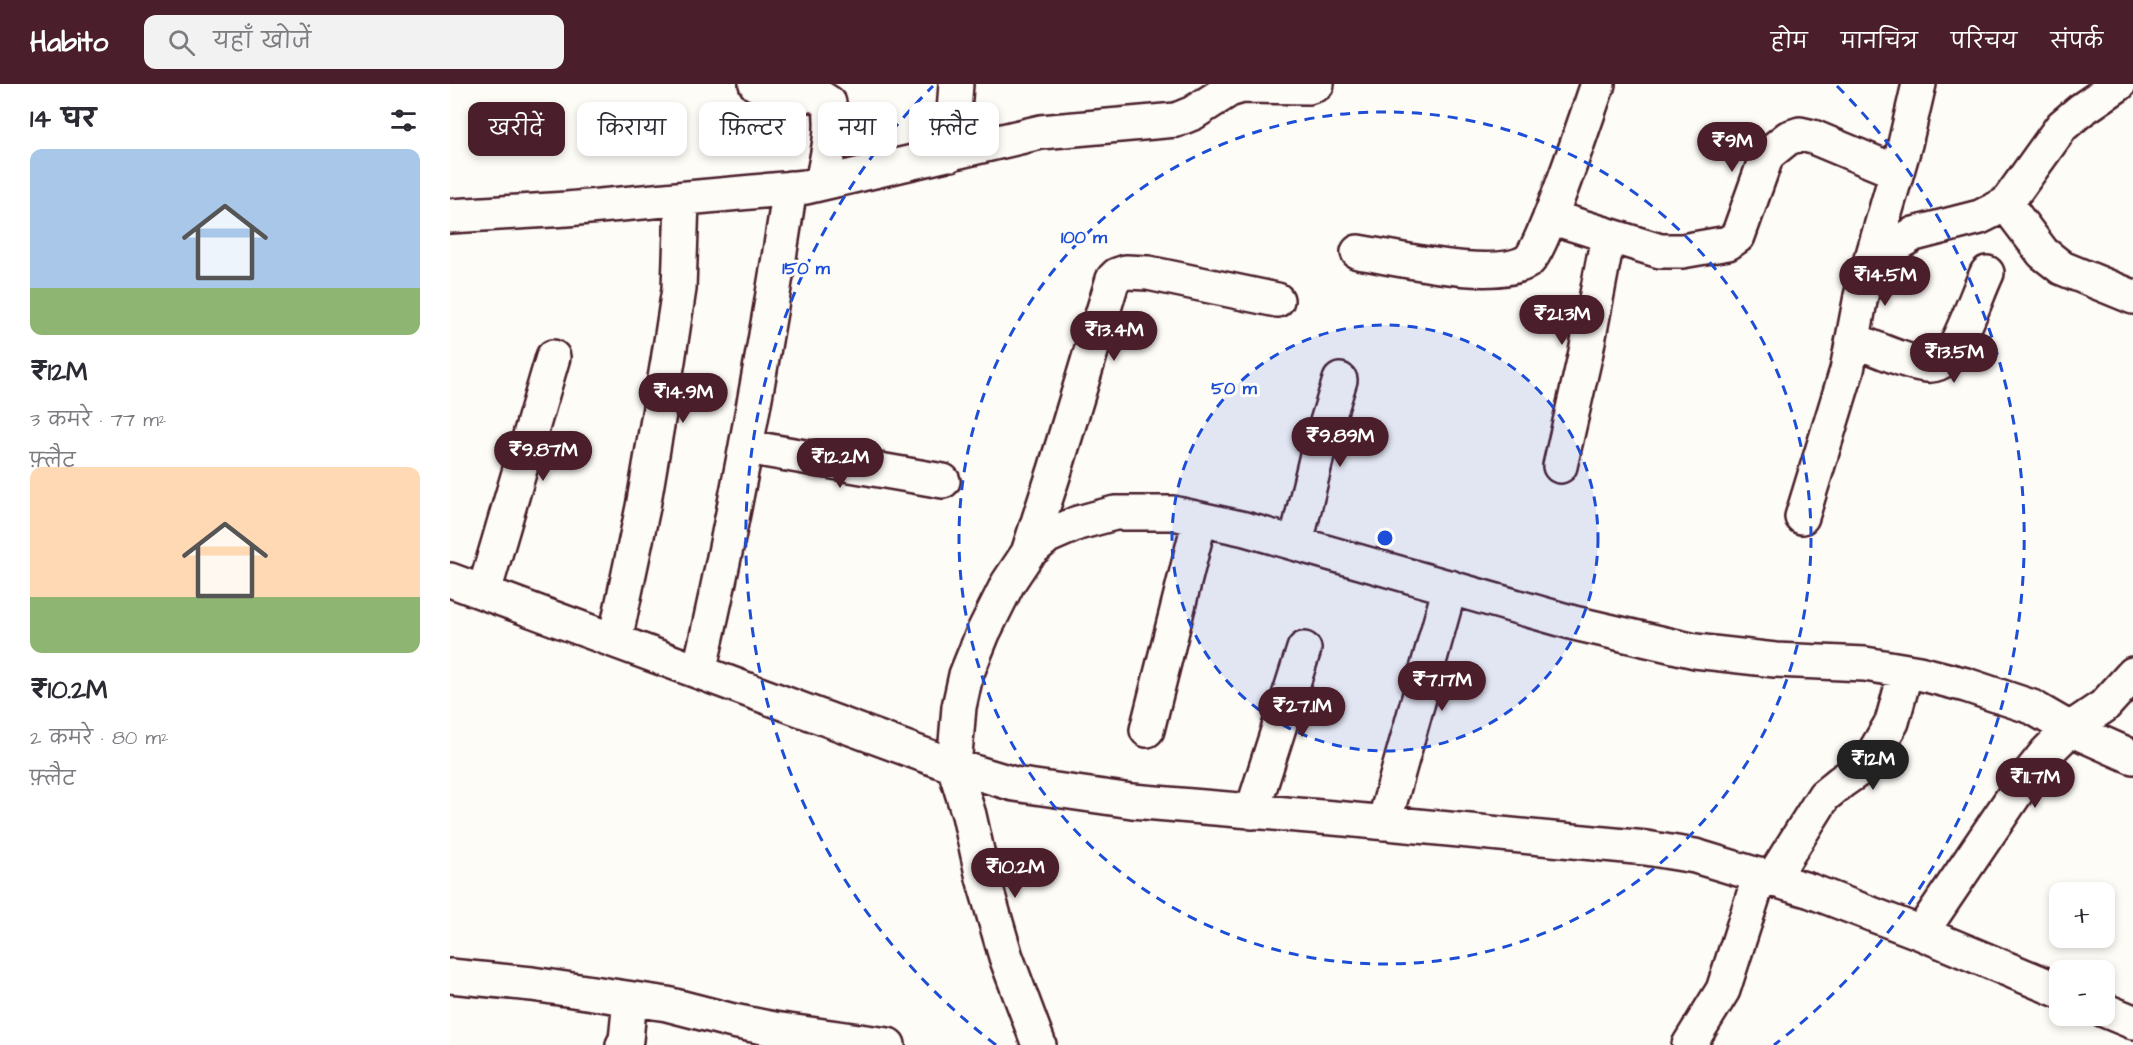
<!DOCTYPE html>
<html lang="hi">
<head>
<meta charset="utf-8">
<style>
  body { margin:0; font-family:"Architects Daughter","Playpen Sans Deva",sans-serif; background:#f2f2f3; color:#2b2b33; height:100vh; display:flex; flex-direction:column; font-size:22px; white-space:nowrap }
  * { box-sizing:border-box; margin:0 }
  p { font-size:20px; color:#7c7c81 }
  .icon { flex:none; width:33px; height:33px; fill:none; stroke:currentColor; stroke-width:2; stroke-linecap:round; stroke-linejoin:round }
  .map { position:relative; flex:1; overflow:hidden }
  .panel { display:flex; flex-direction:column; background:#fff; width:450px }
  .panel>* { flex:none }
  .guide { position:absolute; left:18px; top:18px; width:570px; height:54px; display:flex; gap:12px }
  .controls { position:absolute; left:1599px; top:798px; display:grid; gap:12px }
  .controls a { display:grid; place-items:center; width:66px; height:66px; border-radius:12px; background:#fff; box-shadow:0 3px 9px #0003; font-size:30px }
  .price { position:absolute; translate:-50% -51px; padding:0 14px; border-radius:21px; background:#4a1f2b; color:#fff; font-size:20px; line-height:39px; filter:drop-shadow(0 2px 3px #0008) }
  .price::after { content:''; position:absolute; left:50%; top:36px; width:18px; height:14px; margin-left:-9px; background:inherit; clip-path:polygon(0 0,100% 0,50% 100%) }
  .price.selected { background:#222; color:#fff }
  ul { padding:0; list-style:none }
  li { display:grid; align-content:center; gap:12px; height:318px; padding:0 30px }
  li span { display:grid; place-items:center; height:186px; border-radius:12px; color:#555 }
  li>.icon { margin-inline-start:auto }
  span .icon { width:108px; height:108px; fill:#fffc; stroke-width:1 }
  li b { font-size:26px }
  h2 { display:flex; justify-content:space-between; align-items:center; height:72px; padding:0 30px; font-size:26px }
  .pill { padding:0 21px; border-radius:12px; background:#fff; box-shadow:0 3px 9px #0003; font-size:21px; line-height:54px }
  .pill.selected { background:#4a1f2b; color:#fff }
  header { display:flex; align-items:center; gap:36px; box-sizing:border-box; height:84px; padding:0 30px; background:#4a1f2b; color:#fff }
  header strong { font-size:28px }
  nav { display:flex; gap:33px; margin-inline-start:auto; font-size:21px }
  .search { width:420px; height:54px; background:#f2f2f3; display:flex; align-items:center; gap:15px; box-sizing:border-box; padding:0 21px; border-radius:12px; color:#7c7c81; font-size:22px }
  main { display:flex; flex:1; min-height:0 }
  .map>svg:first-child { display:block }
</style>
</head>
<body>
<header>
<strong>Habito</strong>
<div class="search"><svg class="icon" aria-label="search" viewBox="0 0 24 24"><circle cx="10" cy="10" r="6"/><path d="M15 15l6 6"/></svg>यहाँ खोजें</div>
<nav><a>होम</a><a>मानचित्र</a><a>परिचय</a><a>संपर्क</a></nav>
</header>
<main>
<section class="panel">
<h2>14 घर<svg class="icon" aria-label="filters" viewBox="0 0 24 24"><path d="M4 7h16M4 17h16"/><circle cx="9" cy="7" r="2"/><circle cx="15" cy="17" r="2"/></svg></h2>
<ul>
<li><span style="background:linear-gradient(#a9c7e8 75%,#8fb573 0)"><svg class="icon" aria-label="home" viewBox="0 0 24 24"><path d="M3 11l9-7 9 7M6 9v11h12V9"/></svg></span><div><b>₹12M</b><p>3 कमरे · 77 m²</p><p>फ़्लैट</p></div></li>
<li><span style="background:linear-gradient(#ffd9b3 70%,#8fb573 0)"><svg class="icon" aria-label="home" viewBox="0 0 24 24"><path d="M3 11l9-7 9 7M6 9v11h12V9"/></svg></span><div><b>₹10.2M</b><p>2 कमरे · 80 m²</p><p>फ़्लैट</p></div></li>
</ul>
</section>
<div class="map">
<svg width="1683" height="961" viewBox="0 0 1683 961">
  <rect width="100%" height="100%" fill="#fdfcf7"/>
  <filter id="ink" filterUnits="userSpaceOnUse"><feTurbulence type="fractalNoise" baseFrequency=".0167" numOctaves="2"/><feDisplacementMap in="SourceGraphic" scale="12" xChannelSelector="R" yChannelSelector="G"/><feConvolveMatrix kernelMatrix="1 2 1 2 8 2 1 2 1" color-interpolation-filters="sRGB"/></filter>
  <g filter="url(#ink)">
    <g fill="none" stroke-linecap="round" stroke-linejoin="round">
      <g stroke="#4a1f2b" stroke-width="38">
        <path id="minor" d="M306 0 368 12 379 19C385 46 377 72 372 99
          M501 70 506 0
          M1556 120 1593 169 1612 184 1683 213
          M0 132 117 125 356 103 591 48 726 36 743 29 779 6 792 2 858 3 867 0
          M1100 133 1210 167H1232L1278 159 1288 152 1317 71 1338 54 1350 50 1363 53 1447 88
          M908 168C947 174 1045 198 1078 177 1092 168 1139 25 1148 0
          M1421 175 1464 150 1530 133 1556 120 1612 42 1631 26 1669 0
          M1403 256C1424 263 1456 279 1477 281 1484 282 1492 278 1498 273 1510 260 1528 208 1537 189
          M297 363 493 397
          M1110 382 1136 268 1158 152
          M1352 433 1397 286 1411 212 1455 60 1469 0
          M846 459 868 367 890 296
          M578 469 605 386 663 195 667 191 676 188 698 189 827 216
          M0 496 504 682 564 700 682 717 895 735 1196 764 1245 772 1361 807 1471 849 1610 907
          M34 508 103 273
          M165 556 193 423 218 277 229 205 232 116
          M249 588C286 427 315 267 340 104
          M697 646 750 435
          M802 728 854 565
          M934 739 1000 503
          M1322 795 1374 712 1391 698 1414 682 1425 667 1442 638 1456 587
          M1471 849 1576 694 1596 669 1620 645 1654 622 1683 590
          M0 892 82 900 217 920 283 937 324 945 438 961
          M1654 926 1683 938
          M173 961 176 956 180 915
          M589 961 556 873 533 794 519 731 504 682 509 623 516 591 533 549 558 499 578 469 598 452 628 439 665 429H723L795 445 1124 539 1245 567 1325 576 1415 580 1469 589 1516 601 1582 623 1620 645 1683 673
          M1239 961 1273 906 1310 791"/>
      </g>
      <use href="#minor" stroke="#fdfcf7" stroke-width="33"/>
    </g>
  </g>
  <circle cx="935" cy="454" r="213" fill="#1d4ed8" fill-opacity=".12"/>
  <g fill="none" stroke="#1d4ed8" stroke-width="3" stroke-dasharray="10 8">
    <circle cx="935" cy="454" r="213"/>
    <circle cx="935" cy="454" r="426"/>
    <path d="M546 961A639 639 0 0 1 483 2M1387 2A639 639 0 0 1 1324 961"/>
  </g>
  <circle cx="935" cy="454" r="9" fill="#1d4ed8" stroke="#fdfcf7" stroke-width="3"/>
  <g font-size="18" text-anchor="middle" font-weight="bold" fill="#1d4ed8" stroke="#fdfcf7" stroke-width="6" stroke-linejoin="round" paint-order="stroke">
    <text x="634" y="159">100 m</text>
    <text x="356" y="190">150 m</text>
    <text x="784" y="310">50 m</text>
  </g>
</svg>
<div class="controls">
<a>+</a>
<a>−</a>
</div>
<b class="price" style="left:1282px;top:89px">₹9M</b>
<b class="price" style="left:1435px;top:223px">₹14.5M</b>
<b class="price" style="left:1112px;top:262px">₹21.3M</b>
<b class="price" style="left:664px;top:278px">₹13.4M</b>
<b class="price" style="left:1504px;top:300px">₹13.5M</b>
<b class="price" style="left:233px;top:340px">₹14.9M</b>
<b class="price" style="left:890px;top:384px">₹9.89M</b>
<b class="price" style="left:93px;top:398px">₹9.87M</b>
<b class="price" style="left:390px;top:405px">₹12.2M</b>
<b class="price" style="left:992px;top:628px">₹7.17M</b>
<b class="price" style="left:852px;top:654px">₹27.1M</b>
<b class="price selected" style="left:1423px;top:707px">₹12M</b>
<b class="price" style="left:1585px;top:725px">₹11.7M</b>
<b class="price" style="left:565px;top:815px">₹10.2M</b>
<div class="guide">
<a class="pill selected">खरीदें</a>
<a class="pill">किराया</a>
<a class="pill">फ़िल्टर</a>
<a class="pill">नया</a>
<a class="pill">फ़्लैट</a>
</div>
</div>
</main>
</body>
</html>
